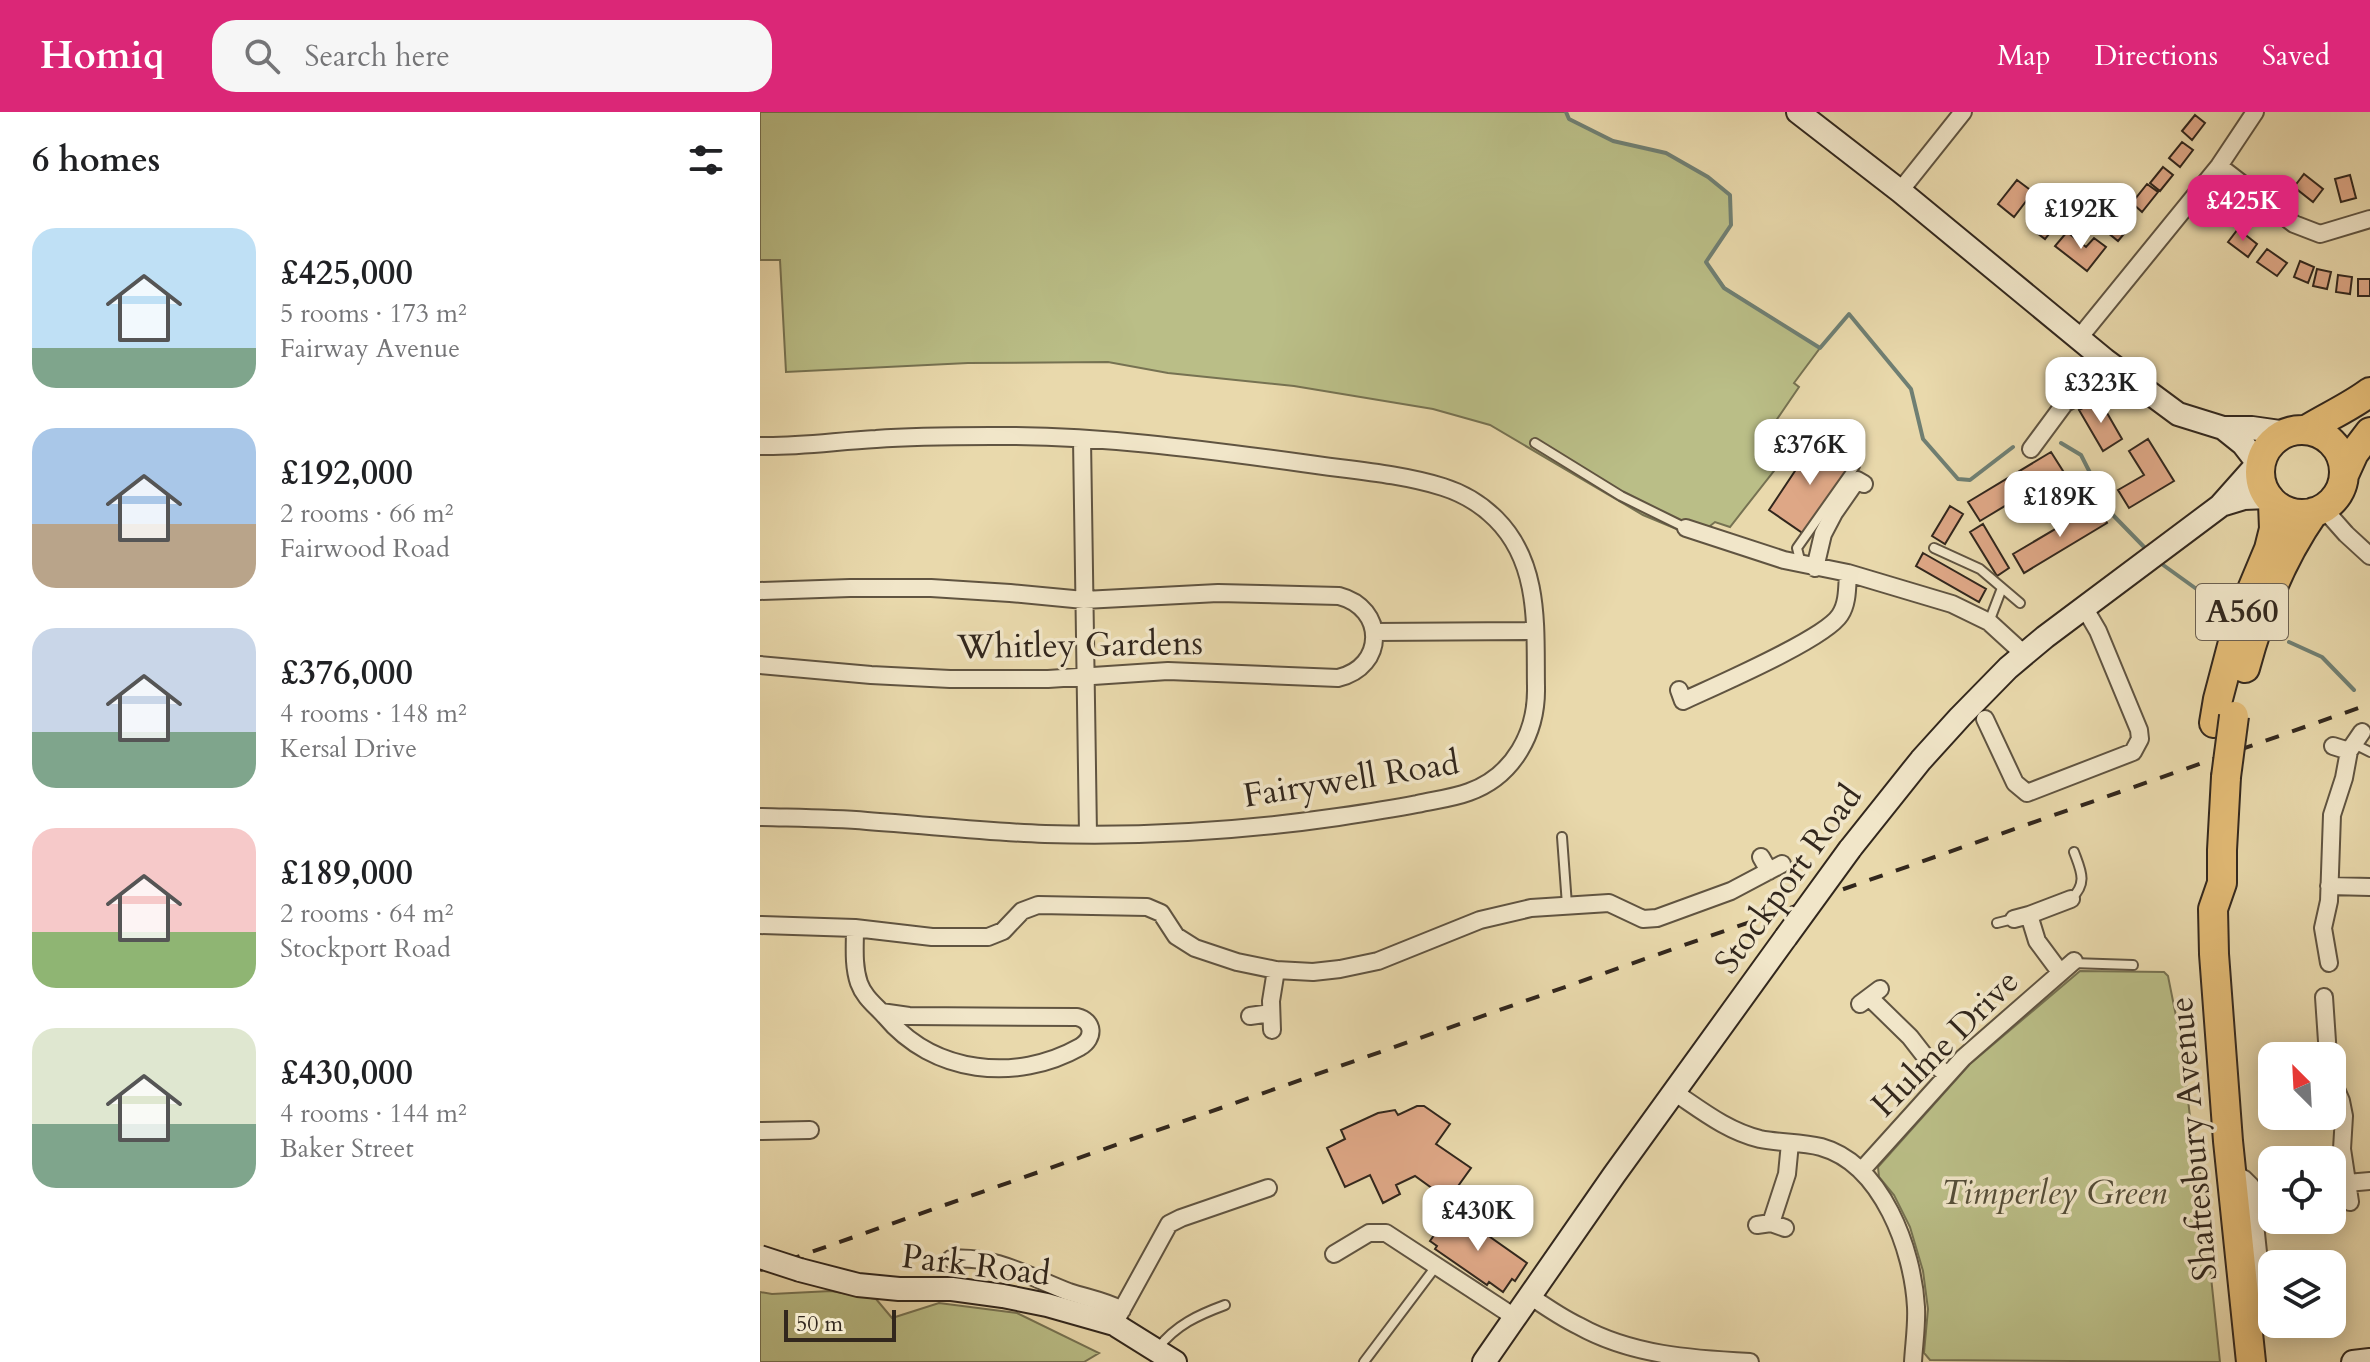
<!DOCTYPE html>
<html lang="en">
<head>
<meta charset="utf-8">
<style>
  body { margin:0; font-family:Cardo,serif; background:#f6f6f6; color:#202124; height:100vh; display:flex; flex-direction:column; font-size:30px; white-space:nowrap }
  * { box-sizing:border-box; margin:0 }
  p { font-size:26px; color:#757577 }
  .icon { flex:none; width:44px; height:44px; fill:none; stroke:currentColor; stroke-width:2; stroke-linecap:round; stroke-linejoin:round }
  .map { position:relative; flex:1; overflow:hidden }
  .details { display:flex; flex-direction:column; background:#fff; width:760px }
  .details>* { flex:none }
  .needle { width:52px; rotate:336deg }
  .tools { position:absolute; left:1498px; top:930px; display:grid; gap:16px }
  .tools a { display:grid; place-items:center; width:88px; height:88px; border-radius:16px; background:#fff; box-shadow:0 4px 20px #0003; font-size:40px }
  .scale { position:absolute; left:24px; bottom:20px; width:112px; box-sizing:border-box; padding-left:8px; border:4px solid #32271d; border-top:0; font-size:22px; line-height:28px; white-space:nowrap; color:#32271d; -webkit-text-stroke:6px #f1e6c9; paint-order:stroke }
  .price { position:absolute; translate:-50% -68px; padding:0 18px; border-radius:16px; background:#fff; color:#222; font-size:26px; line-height:52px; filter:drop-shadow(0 2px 4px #0008) }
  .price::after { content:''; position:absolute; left:50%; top:48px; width:24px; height:18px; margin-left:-12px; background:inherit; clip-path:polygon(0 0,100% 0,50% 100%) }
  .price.selected { background:#db2777; color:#fff }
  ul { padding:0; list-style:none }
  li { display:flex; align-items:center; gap:24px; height:200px; padding:0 32px }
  li span { display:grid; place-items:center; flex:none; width:224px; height:160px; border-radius:24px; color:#555 }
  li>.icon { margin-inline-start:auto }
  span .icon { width:96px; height:96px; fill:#fffc; stroke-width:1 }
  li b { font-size:34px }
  h2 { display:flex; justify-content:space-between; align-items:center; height:96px; padding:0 32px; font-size:34px }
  header { display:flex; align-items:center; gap:48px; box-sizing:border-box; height:112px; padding:0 40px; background:#db2777; color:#fff }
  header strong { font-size:38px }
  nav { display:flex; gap:44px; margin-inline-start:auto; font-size:28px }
  .search { width:560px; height:72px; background:#f6f6f6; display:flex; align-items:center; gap:20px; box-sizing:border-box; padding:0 28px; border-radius:24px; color:#757577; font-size:30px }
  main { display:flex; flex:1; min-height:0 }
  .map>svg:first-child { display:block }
</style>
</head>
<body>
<header>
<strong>Homiq</strong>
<div class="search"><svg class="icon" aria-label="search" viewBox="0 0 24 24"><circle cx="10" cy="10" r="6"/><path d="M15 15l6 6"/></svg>Search here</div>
<nav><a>Map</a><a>Directions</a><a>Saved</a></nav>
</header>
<main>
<section class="details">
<h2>6 homes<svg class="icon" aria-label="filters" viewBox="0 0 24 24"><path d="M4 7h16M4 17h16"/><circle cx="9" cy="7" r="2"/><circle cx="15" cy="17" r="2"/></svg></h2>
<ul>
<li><span style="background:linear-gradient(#bfe0f5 75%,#7fa58c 0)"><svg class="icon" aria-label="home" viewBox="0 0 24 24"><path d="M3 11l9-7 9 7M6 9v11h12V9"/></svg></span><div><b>£425,000</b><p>5 rooms · 173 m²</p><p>Fairway Avenue</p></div></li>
<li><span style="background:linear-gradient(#a9c7e8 60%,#b9a48a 0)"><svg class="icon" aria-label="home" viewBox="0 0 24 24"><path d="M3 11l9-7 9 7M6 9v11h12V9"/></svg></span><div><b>£192,000</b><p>2 rooms · 66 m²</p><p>Fairwood Road</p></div></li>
<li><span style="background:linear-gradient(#c9d6e8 65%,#7fa58c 0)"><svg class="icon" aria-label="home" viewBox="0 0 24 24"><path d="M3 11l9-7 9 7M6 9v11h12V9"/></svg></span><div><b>£376,000</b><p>4 rooms · 148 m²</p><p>Kersal Drive</p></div></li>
<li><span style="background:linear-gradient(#f6c9c9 65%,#8fb573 0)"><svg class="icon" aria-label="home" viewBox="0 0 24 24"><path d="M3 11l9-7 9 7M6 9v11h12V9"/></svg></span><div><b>£189,000</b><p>2 rooms · 64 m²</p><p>Stockport Road</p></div></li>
<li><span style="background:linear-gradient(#dfe7d0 60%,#7fa58c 0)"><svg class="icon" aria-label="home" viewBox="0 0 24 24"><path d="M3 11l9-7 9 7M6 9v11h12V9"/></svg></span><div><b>£430,000</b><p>4 rooms · 144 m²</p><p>Baker Street</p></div></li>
</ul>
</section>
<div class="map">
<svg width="1610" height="1250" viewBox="0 0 1610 1250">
  <rect width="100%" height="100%" fill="#e9d9ac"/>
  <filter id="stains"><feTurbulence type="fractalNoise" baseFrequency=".0025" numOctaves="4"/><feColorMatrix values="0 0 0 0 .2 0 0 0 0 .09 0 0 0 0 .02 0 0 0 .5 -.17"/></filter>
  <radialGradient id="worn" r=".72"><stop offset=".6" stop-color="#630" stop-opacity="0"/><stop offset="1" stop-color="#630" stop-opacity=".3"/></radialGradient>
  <path fill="#babe87" stroke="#767252" stroke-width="2" d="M0 0H806L809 7 853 29 906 41 948 65 970 83 971 113 946 150 965 176 1060 236 1034 271 1039 275 998 335 1017 355 970 415 955 410 936 425 883 403 730 313 673 297 534 274 408 261 348 250 208 251 26 260 20 148H0Z
    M1320 859 1404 860 1408 864 1421 929 1431 1013 1438 1042 1460 1250 1170 1248 1164 1241 1168 1197 1163 1159 1150 1115 1134 1083 1119 1065 1118 1055 1210 952Z
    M71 1179 116 1187 132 1206 179 1191 257 1201 339 1241 324 1250H0V1180L12 1182Z"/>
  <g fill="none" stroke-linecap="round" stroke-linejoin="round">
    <path stroke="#6f7f73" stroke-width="4" d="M806 0 809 7 853 29 906 41 948 65 970 83 971 113 946 150 964 176 1060 236 1089 202 1151 277 1163 327 1198 367 1210 368 1253 335
      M1301 331 1321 343 1350 400 1387 438
      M1399 450 1449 486
      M1529 530 1562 545 1594 578"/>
  </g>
  <path fill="#dea786" stroke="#32271d" stroke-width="2" d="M1435 3 1445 11 1432 28 1422 19Z
    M1422 30 1433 38 1420 55 1409 46Z
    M1403 55 1413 63 1400 79 1390 71Z
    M1544 62 1563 77 1553 90 1534 75Z
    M1590 63 1596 86 1581 90 1575 67Z
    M1257 68 1273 80 1254 105 1238 92Z
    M1387 72 1398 80 1382 100 1372 91Z
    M1288 90 1304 103 1285 127 1269 115Z
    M1363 101 1374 110 1358 129 1347 120Z
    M1478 117 1497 132 1488 145 1468 130Z
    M1307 120 1326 135 1334 126 1346 135 1327 159 1295 134Z
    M1507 137 1527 151 1517 164 1497 150Z
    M1540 149 1554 155 1548 171 1534 165Z
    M1557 157 1571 160 1567 177 1553 174Z
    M1578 163 1592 165 1590 182 1576 180Z
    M1598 167H1610V184H1598Z
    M1339 287 1362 327 1343 339 1319 298Z
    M1388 327 1414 369 1369 396 1358 378 1384 363 1369 339Z
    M1055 329 1091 353 1044 422 1009 398Z
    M1291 340 1303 359 1220 409 1208 390Z
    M1336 393 1347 411 1264 461 1253 442Z
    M1190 394 1203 402 1185 432 1172 424Z
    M1223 412 1249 456 1237 464 1210 420Z
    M1163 441 1226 477 1219 490 1156 454Z
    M657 994H664L690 1012 676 1032 711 1056 683 1095 668 1084 673 1077 655 1064 636 1073 640 1082 623 1091 610 1063 585 1075 567 1036 585 1027 581 1018 618 1001 635 998 638 1003Z
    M696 1101 767 1151 755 1169 752 1167 743 1180 729 1170 727 1173 675 1137 677 1134 670 1129 684 1109 688 1112Z"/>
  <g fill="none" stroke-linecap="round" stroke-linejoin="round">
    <g stroke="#605441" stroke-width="12">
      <path id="lane" d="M775 331 861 384 926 416
        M1174 436 1220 457 1260 491
        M1041 452 1037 436 1095 354
        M1229 510 1242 476
        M1594 632 1610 640
        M802 725 807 793
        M1311 787C1328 771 1321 759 1314 740
        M1237 811 1253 807
        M1312 851 1373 853
        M398 1236C416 1213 438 1203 465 1193
        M604 1250 677 1153"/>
    </g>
    <g stroke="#605441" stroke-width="20">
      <path id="street" d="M1459 54 1534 112 1560 122 1610 107
        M1140 79 1203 0
        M1319 226 1459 54 1495 0
        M322 327 328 722
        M0 334C39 335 77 329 116 327 154 324 193 324 231 324 335 323 440 337 542 351 588 358 638 361 683 375 702 381 721 392 736 407 781 452 775 516 776 575 777 620 754 664 709 680 693 686 675 688 657 692 631 697 605 701 578 705 481 719 383 725 285 722 225 720 166 713 107 709 71 706 36 706 0 705
        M1271 337 1305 291 1336 275 1354 255
        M1563 396 1586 422 1610 444
        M926 416 1024 448 1088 461 1192 492 1229 510 1264 542
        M1055 456 1063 422 1074 401 1097 368 1104 372
        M0 479 90 476H171L250 481 324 488 458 481 579 484C626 496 626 555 578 566L408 559 288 567H190L111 563 0 553
        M614 520 775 519
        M919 578 923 589C955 574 1065 527 1080 503 1088 491 1087 475 1088 461
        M1225 607 1255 671 1267 681 1373 640 1380 627 1379 618 1338 519 1324 495
        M1573 634 1589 639
        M1001 745 1009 759
        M1569 774 1610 775
        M1269 803 1277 829 1300 860
        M1254 807 1269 803 1311 787
        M0 813 95 816 172 825H228L243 819 262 799 278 793 387 795 401 801 416 824 435 836 477 850 516 858 553 860 580 857 618 849 720 808 771 796 849 791 883 807 897 806 971 779 1022 752
        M95 816C95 834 93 853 99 871 104 885 115 893 125 904 173 962 256 971 320 935 335 926 334 909 317 905L149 904 121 900
        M1569 851 1563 816 1569 789 1572 703 1584 666 1589 639 1602 620
        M1564 885 1568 944
        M1110 886 1150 925 1164 943 1187 963
        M1100 892 1120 877
        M490 904 511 901
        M512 918 511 889 516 858
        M1572 968 1581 989 1584 1004 1582 1037 1590 1090
        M914 980C941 998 967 1019 1000 1027 1020 1031 1041 1030 1061 1035 1122 1052 1153 1138 1156 1195 1157 1213 1154 1232 1153 1250
        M0 1019 50 1018
        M1101 1059 1203 946 1314 849
        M1472 1061 1484 1067 1491 1074 1502 1178C1503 1194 1497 1200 1487 1210
        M1587 1071 1610 1069
        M1011 1111 1027 1062 1030 1031
        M997 1113 1011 1111 1025 1116
        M574 1142 609 1121H626L756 1206
        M191 1147C234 1143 270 1165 309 1180 327 1186 346 1189 362 1198
        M770 1184C786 1195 802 1206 819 1214 871 1243 931 1247 990 1250
        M354 1212 409 1112 421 1106 508 1076"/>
    </g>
    <g stroke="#32271d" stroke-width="26">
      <path id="secondary" d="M1038 0 1140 79 1345 248 1418 302 1463 316H1492L1527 321
        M1461 393 1484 386 1508 385
        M1090 737 1161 648 1200 605 1248 556 1285 525 1460 394 1492 358 1500 354 1483 332 1463 316
        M40 1158 98 1173 139 1177H192L243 1184 287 1193 354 1212 415 1250
        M724 1250 854 1063 1026 825
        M1593 1250 1610 1248"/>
    </g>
    <g stroke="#32271d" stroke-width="32">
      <path id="highway" d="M1546 318C1567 305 1590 295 1610 280
        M1500 360a42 42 0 1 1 84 0a42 42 0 1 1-84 0Z
        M1584 363 1594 341 1610 320
        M1485 556C1500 500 1521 447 1554 400
        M1454 611 1458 587 1478 511 1509 437 1514 417 1513 391
        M1466 665 1462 738V771L1453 797 1454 842 1468 1029 1491 1250"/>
    </g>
    <use href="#lane" stroke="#f1e6c9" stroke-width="8"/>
    <use href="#street" stroke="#f1e6c9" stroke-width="16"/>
    <use href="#secondary" stroke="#f1e6c9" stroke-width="22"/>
    <use href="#highway" stroke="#e4bc76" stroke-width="28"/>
    <path stroke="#32271d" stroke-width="4" stroke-dasharray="14 14" stroke-linecap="butt" d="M0 1158 1610 592"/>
    <g stroke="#32271d" stroke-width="26" stroke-linecap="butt">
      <path id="secondary-bridge" d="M1026 825 1090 737
        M0 1145 40 1158"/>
    </g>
    <g stroke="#32271d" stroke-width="32" stroke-linecap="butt">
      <path id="highway-bridge" d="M1466 665 1474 604"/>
    </g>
    <use href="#secondary-bridge" stroke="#f1e6c9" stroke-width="22"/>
    <use href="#highway-bridge" stroke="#e4bc76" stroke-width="28"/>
  </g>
  <g text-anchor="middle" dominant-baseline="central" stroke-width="7" stroke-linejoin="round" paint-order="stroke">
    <rect fill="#f1e6c9" stroke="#6b6051" stroke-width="2" x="1436" y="472" width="92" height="56" rx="6"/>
    <g font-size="32" font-weight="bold" fill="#32271d">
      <text x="1482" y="500">A560</text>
    </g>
    <g font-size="34" fill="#32271d" stroke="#f1e6c9">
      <text transform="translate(320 533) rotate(-1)">Whitley Gardens</text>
      <text transform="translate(591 667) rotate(-9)">Fairywell Road</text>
      <text transform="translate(1028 767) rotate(-54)">Stockport Road</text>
      <text transform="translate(1185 931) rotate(-45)">Hulme Drive</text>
      <text transform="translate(1433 1027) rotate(-95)">Shaftesbury Avenue</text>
      <text transform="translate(216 1153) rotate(7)">Park Road</text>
    </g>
    <g font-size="34" font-style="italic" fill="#544d38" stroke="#f1e6c9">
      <text x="1294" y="1081">Timperley Green</text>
    </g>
  </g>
  <rect width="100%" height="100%" filter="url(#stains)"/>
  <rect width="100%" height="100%" fill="url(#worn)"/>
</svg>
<div class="tools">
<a><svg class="needle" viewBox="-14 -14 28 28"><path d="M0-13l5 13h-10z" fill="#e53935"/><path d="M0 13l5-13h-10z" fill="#757577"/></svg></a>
<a><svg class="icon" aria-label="locate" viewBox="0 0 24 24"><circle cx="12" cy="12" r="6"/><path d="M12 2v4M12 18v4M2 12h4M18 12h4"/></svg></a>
<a><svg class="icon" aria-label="layers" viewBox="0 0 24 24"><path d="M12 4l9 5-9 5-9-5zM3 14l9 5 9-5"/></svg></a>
</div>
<div class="scale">50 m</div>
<b class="price selected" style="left:1483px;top:131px">£425K</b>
<b class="price" style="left:1321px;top:139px">£192K</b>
<b class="price" style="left:1341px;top:313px">£323K</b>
<b class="price" style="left:1050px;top:375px">£376K</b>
<b class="price" style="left:1300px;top:427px">£189K</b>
<b class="price" style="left:718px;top:1141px">£430K</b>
</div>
</main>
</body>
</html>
